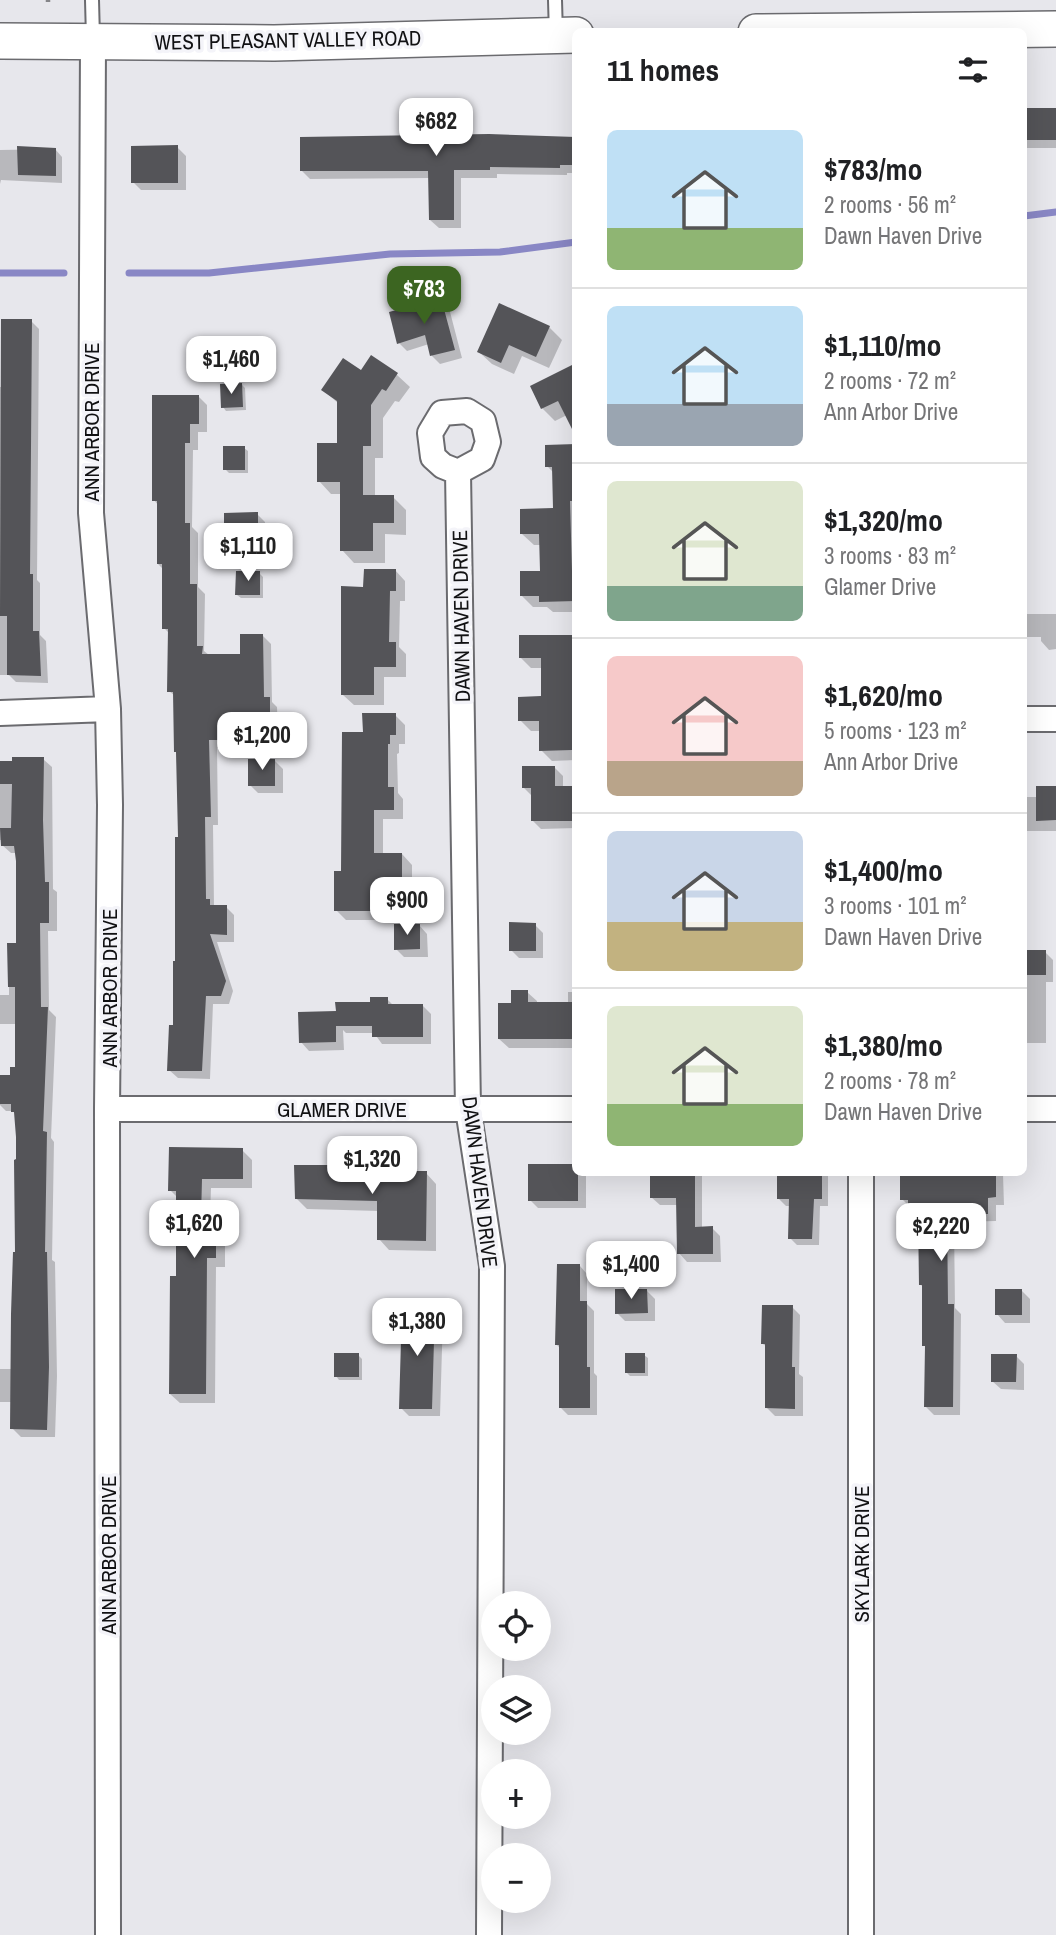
<!DOCTYPE html>
<html lang="en">
<head>
<meta charset="utf-8">
<style>
  body { margin:0; font-family:"Archivo Narrow",sans-serif; background:#f2f2f2; color:#202124; height:100vh; display:flex; flex-direction:column; font-size:26px; white-space:nowrap }
  * { box-sizing:border-box; margin:0 }
  p { font-size:23px; color:#757577 }
  .icon { flex:none; width:38px; height:38px; fill:none; stroke:currentColor; stroke-width:2; stroke-linecap:round; stroke-linejoin:round }
  .map { position:relative; flex:1; overflow:hidden }
  .details { position:absolute; left:572px; top:28px; width:455px; height:1148px; display:flex; flex-direction:column; background:#fff; border-radius:10px; box-shadow:0 7px 28px #0002 }
  .details>* { flex:none }
  .tools { position:absolute; left:481px; top:1591px; display:grid; gap:14px }
  .tools a { display:grid; place-items:center; width:70px; height:70px; border-radius:50%; background:#fff; box-shadow:0 7px 28px #0002; font-size:35px }
  .price { position:absolute; translate:-50% -60px; padding:0 16px; border-radius:14px; background:#fff; color:#222; font-size:23px; line-height:46px; filter:drop-shadow(0 2px 4px #0008) }
  .price::after { content:''; position:absolute; left:50%; top:42px; width:21px; height:16px; margin-left:-10px; background:inherit; clip-path:polygon(0 0,100% 0,50% 100%) }
  .price.current { background:#3c6521; color:#fff }
  ul { padding:0; list-style:none }
  li { display:flex; align-items:center; gap:21px; height:175px; padding:0 35px }
  li+li { border-top:2px solid #e0e0e0 }
  li span { display:grid; place-items:center; flex:none; width:196px; height:140px; border-radius:10px; color:#555 }
  li>.icon { margin-inline-start:auto }
  span .icon { width:84px; height:84px; fill:#fffc; stroke-width:1 }
  li b { font-size:30px }
  h2 { display:flex; justify-content:space-between; align-items:center; height:84px; padding:0 35px; font-size:30px }
  .map>svg:first-child { display:block }
</style>
</head>
<body>
<div class="map">
<svg width="1056" height="1935" viewBox="0 0 1056 1935">
  <rect width="100%" height="100%" fill="#e7e7ec"/>
  <path fill="#0003" d="M1024 110 1056 111V148H1024Z
    M576 139V173H567V175L497 174V178H461V228H439L430 220V178L310 179 302 171Z
    M177 147 186 156V190H141L133 182Z
    M55 149 62 157V183L1 180 0 184V150Z
    M441 300 449 308 462 358 440 364 432 356 429 344 407 351 399 343Z
    M31 321 39 329 37 580 40 583V635L46 641 48 683 16 682 9 675H0V387H2Z
    M549 327 562 340 549 368 522 356 514 374 492 364 479 352Z
    M372 357 397 375 410 387 399 402 395 401 383 418V458H375V497H393L406 510V535L385 534V563H354L342 550V494H331L319 481 339 445V404L323 390 361 373Z
    M576 365 567 415 555 421 542 408Z
    M242 385 245 388 246 410 226 411 223 407Z
    M199 397 207 405V432H198V450H193L192 527 198 533V587L205 594 204 651 209 655H242L263 636 271 644 272 702 277 707 278 731 227 732V748H217L218 825H213L214 906 226 907 234 915V942H217L233 991 229 1004H213L210 1079 178 1078 169 1070 175 1027 179 838 175 696 169 691 170 634 164 628V570L158 564V505L154 500Z
    M576 446V612H553L547 607H533L522 596 542 573 541 545H534L522 534 554 510V473L547 466Z
    M244 448 248 451V473H229L225 469Z
    M257 514 265 522 266 540 234 541 226 533Z
    M395 570 405 581V601H400L399 647 406 654V677H384V705H354L343 695 365 588Z
    M259 573 263 577V598H241L237 595Z
    M1024 614H1056V649L1049 650 1041 641V637H1024Z
    M576 637V760L552 761 541 750V731H531L520 720 543 698V668H531L520 657Z
    M395 715 405 725V744H399V753L397 754 398 793 403 799V819H383V854H402L412 865V891L403 896V920H346L336 910 364 733Z
    M43 759 52 767 53 889 57 892V931H48L49 1010 56 1017 51 1138 54 1142 52 1260 55 1262 57 1376 55 1437H21L12 1428 13 1402H0V1369H13L18 1160 16 1115 13 1111H6L0 1105V1077H12L17 1069V1024H0V995H9V945H18L16 853H11L2 845V840H0V762Z
    M274 760 283 769V793H258L250 785Z
    M555 768 563 776V787H573L576 790V828L541 829 532 820V796L524 788Z
    M1056 787V831H1024V797H1038Z
    M419 925 427 934 428 957H404L396 949Z
    M535 925 543 933V958H519L511 950Z
    M1024 952H1045L1053 960V982H1046V1043H1024Z
    M527 992 537 1001V1004H568V992H576V1048H509L499 1039 512 1005Z
    M387 999 394 1006H423L431 1014V1044H382L374 1033H346L343 1030 344 1050 309 1051 301 1042 337 1013Z
    M242 1150 252 1160V1188H211L210 1219H216L225 1229V1267H216L215 1403H180L170 1394 178 1278V1198L170 1190Z
    M352 1170 426 1173 436 1184V1251L389 1250 379 1239V1211L307 1209 296 1198Z
    M576 1172 586 1174V1208H538L530 1200Z
    M651 1172 702 1174V1228H712L720 1236 721 1262H687L679 1253 678 1205H660L651 1197Z
    M779 1172 828 1174V1206H820L819 1245H797L790 1238V1206H786L779 1199Z
    M902 1172 1003 1174 1004 1205H996V1221L954 1222 955 1308 961 1314 960 1415H934L926 1407 927 1347 924 1288 921 1285 920 1223 910 1215V1207L902 1199Z
    M580 1266 587 1274V1304L594 1311V1373L597 1376V1415H568L561 1408V1349L556 1344Z
    M647 1291 655 1299V1321H625L617 1313Z
    M1022 1291 1030 1299V1323H1005L997 1314Z
    M792 1307 800 1315 799 1374 803 1377V1416H775L767 1408V1347L763 1344Z
    M435 1308 443 1316 440 1416H409L401 1408Z
    M358 1355 362 1359V1380H339L336 1376Z
    M644 1355 648 1358V1376H630L627 1373Z
    M1016 1356 1024 1364V1390L1001 1389 992 1381Z"/>
  <g fill="none" stroke-linecap="round" stroke-linejoin="round">
    <path stroke="#8987c5" stroke-width="7" d="M1024 216 1056 212
      M0 273H64
      M129 273H209L390 254 500 252 576 242"/>
  </g>
  <path fill="#545458" d="M1025 108H1056V140H1025Z
    M489 134 576 137V165H560V168L490 167V170H454V220H429L428 171H300V137Z
    M178 145V183H131V146Z
    M17 146 56 148V176L18 175Z
    M441 298 455 350 430 356 425 335 397 344 389 312Z
    M499 303 550 326 536 357 509 345 501 363 477 352Z
    M1 319H32L30 574H33V631H39L41 676 7 675V616H0Z
    M371 355 398 373 386 391 382 389 371 405V446H363V495H394V523H373V551H340V482H317V443H337V401L321 390 343 358 361 370Z
    M576 363V437L558 401 541 409 530 386Z
    M242 383 243 407 221 408 220 384Z
    M152 395H199V424H190V443H185V523H190V584H197V646H203L202 654H240V634H263L264 697H270V724H219L220 740H209L211 817H205L206 899H210V905H227V935L210 934 226 981 221 996H206L202 1071H167L169 1025H173V961H175V837H178L176 752H174L173 692H167L168 629H162V564H157V501H152Z
    M576 444V501H570L572 571H576V601L539 602V596H520V571H540L539 534H520V509L553 508 552 467H545V445Z
    M223 446H245V470H223Z
    M258 512V533L224 534V513Z
    M364 569H396V591H390L389 642H396V667H374V695H341V586L363 587Z
    M236 571H260V595H235Z
    M519 635H576V660H572V750L539 751V721H518V697L541 696V658H519Z
    M362 713H396V735H390V744H388V787H394V810H374V853H402V881L394 885V911H334V871H341L342 732H363Z
    M12 757H44L43 820 45 882H49V923H40L41 1007H48L43 1131 47 1132 45 1252H47L49 1367 47 1430 10 1429 11 1314 13 1252H15L14 1160 16 1159V1137L14 1112H11V1104H0V1075H10V1067H15V987H8L7 943H16V861L14 846H1L0 828H11L12 784H0V761H12Z
    M248 759H275V786H248Z
    M522 766H555V786H574V821H531V788H522Z
    M1036 786H1056V820L1036 821Z
    M509 922 536 923V951H509Z
    M394 924H420V949L394 950Z
    M1024 950H1046V975H1024Z
    M511 990H528V1002H576V1039H498V1003H511Z
    M370 997H388V1004H423V1037H372V1026H336V1014V1042L299 1043 298 1012 336 1011 335 1002H370Z
    M169 1147 243 1148V1179H202L201 1218H216V1258H207L206 1394H169L170 1276H176V1191H168Z
    M528 1164H576V1172H578V1201H528Z
    M294 1165H349L351 1168H365V1171H427L426 1241 377 1240V1201L295 1199Z
    M650 1172H695V1227L713 1226V1254H677L676 1198H650Z
    M777 1172H822V1199H814L812 1239H788L789 1199H777Z
    M900 1172H996V1197L988 1198V1214H947L948 1304H954L953 1407H924L925 1346H922V1285H919L918 1215H908V1200H900Z
    M557 1264H580V1301H587V1367H590V1408H559V1345H555Z
    M615 1289H647L648 1313 615 1314Z
    M995 1289H1022V1315H995Z
    M762 1305H793L792 1367H795V1409L765 1408V1344H761Z
    M402 1306H435L432 1409H399Z
    M334 1353H359V1377H334Z
    M625 1353H645V1373H625Z
    M991 1354H1017L1016 1382H991Z"/>
  <g fill="none" stroke-linecap="round" stroke-linejoin="round">
    <g stroke="#6b6b6f" stroke-width="16">
      <path id="lane" d="M92 0 93 38
        M555 0 556 35"/>
    </g>
    <g stroke="#6b6b6f" stroke-width="28">
      <path id="street" d="M93 42 91 513 108 709 110 805 107 1109 108 1935
        M467 411 483 421 488 442 482 459 458 472 443 466 433 457 430 433 442 413Z
        M458 472 468 1109 492 1266 489 1935
        M0 713 108 709
        M1024 719H1056
        M107 1109H576
        M1024 1109H1056
        M861 1172V1935"/>
    </g>
    <g stroke="#6b6b6f" stroke-width="38">
      <path id="secondary" d="M756 32 1056 29
        M0 41 274 43 576 35"/>
    </g>
    <path stroke="#858589" stroke-width="4.5" stroke-dasharray="2 5" stroke-linecap="butt" d="M48 0V6"/>
    <use href="#lane" stroke="#fff" stroke-width="12"/>
    <use href="#street" stroke="#fff" stroke-width="24"/>
    <use href="#secondary" stroke="#fff" stroke-width="35"/>
  </g>
  <g text-anchor="middle" dominant-baseline="central" stroke-width="7" stroke-linejoin="round" paint-order="stroke">
    <g font-size="21" fill="#111113" stroke="#f4f4f9">
      <text transform="translate(288 40) rotate(-1)">WEST PLEASANT VALLEY ROAD</text>
      <text transform="translate(91 422) rotate(-90)">ANN ARBOR DRIVE</text>
      <text transform="translate(461 616) rotate(-91)">DAWN HAVEN DRIVE</text>
      <text transform="translate(109 988) rotate(-90)">ANN ARBOR DRIVE</text>
      <text x="342" y="1109">GLAMER DRIVE</text>
      <text transform="translate(480 1182) rotate(83)">DAWN HAVEN DRIVE</text>
      <text transform="translate(861 1554) rotate(-90)">SKYLARK DRIVE</text>
      <text transform="translate(108 1555) rotate(-90)">ANN ARBOR DRIVE</text>
    </g>
  </g>
</svg>
<div class="tools">
<a><svg class="icon" aria-label="locate" viewBox="0 0 24 24"><circle cx="12" cy="12" r="6"/><path d="M12 2v4M12 18v4M2 12h4M18 12h4"/></svg></a>
<a><svg class="icon" aria-label="layers" viewBox="0 0 24 24"><path d="M12 4l9 5-9 5-9-5zM3 14l9 5 9-5"/></svg></a>
<a>+</a>
<a>−</a>
</div>
<b class="price" style="left:436px;top:158px">$682</b>
<b class="price current" style="left:424px;top:326px">$783</b>
<b class="price" style="left:231px;top:396px">$1,460</b>
<b class="price" style="left:248px;top:583px">$1,110</b>
<b class="price" style="left:262px;top:772px">$1,200</b>
<b class="price" style="left:407px;top:937px">$900</b>
<b class="price" style="left:372px;top:1196px">$1,320</b>
<b class="price" style="left:194px;top:1260px">$1,620</b>
<b class="price" style="left:941px;top:1263px">$2,220</b>
<b class="price" style="left:631px;top:1301px">$1,400</b>
<b class="price" style="left:417px;top:1358px">$1,380</b>
<section class="details">
<h2>11 homes<svg class="icon" aria-label="filters" viewBox="0 0 24 24"><path d="M4 7h16M4 17h16"/><circle cx="9" cy="7" r="2"/><circle cx="15" cy="17" r="2"/></svg></h2>
<ul>
<li><span style="background:linear-gradient(#bfe0f5 70%,#8fb573 0)"><svg class="icon" aria-label="home" viewBox="0 0 24 24"><path d="M3 11l9-7 9 7M6 9v11h12V9"/></svg></span><div><b>$783/mo</b><p>2 rooms · 56 m²</p><p>Dawn Haven Drive</p></div></li>
<li><span style="background:linear-gradient(#bfe0f5 70%,#9aa5b1 0)"><svg class="icon" aria-label="home" viewBox="0 0 24 24"><path d="M3 11l9-7 9 7M6 9v11h12V9"/></svg></span><div><b>$1,110/mo</b><p>2 rooms · 72 m²</p><p>Ann Arbor Drive</p></div></li>
<li><span style="background:linear-gradient(#dfe7d0 75%,#7fa58c 0)"><svg class="icon" aria-label="home" viewBox="0 0 24 24"><path d="M3 11l9-7 9 7M6 9v11h12V9"/></svg></span><div><b>$1,320/mo</b><p>3 rooms · 83 m²</p><p>Glamer Drive</p></div></li>
<li><span style="background:linear-gradient(#f6c9c9 75%,#b9a48a 0)"><svg class="icon" aria-label="home" viewBox="0 0 24 24"><path d="M3 11l9-7 9 7M6 9v11h12V9"/></svg></span><div><b>$1,620/mo</b><p>5 rooms · 123 m²</p><p>Ann Arbor Drive</p></div></li>
<li><span style="background:linear-gradient(#c9d6e8 65%,#c2b280 0)"><svg class="icon" aria-label="home" viewBox="0 0 24 24"><path d="M3 11l9-7 9 7M6 9v11h12V9"/></svg></span><div><b>$1,400/mo</b><p>3 rooms · 101 m²</p><p>Dawn Haven Drive</p></div></li>
<li><span style="background:linear-gradient(#dfe7d0 70%,#8fb573 0)"><svg class="icon" aria-label="home" viewBox="0 0 24 24"><path d="M3 11l9-7 9 7M6 9v11h12V9"/></svg></span><div><b>$1,380/mo</b><p>2 rooms · 78 m²</p><p>Dawn Haven Drive</p></div></li>
</ul>
</section>
</div>
</body>
</html>
